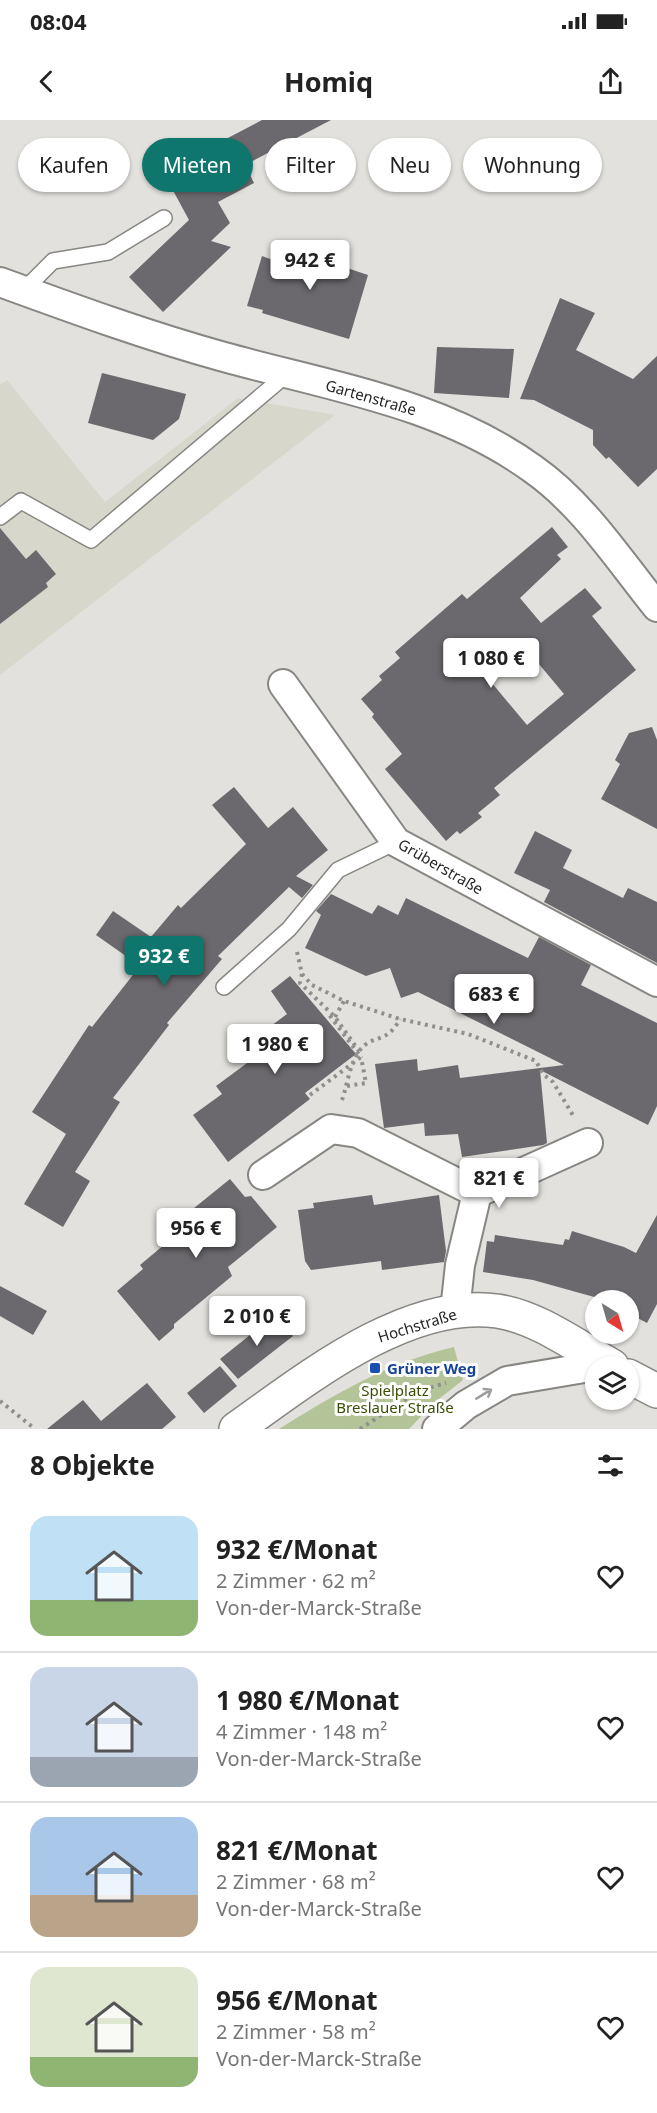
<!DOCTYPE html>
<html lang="de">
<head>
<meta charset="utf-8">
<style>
  body { margin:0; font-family:"Noto Sans",sans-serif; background:#f6f6f6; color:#222; height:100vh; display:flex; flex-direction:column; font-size:22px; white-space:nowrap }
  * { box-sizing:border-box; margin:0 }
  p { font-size:20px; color:#767676 }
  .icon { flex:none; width:33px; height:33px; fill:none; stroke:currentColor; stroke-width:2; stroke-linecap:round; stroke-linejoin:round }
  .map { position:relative; height:1309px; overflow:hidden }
  .sheet { display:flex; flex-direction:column; background:#fff; flex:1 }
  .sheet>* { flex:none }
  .guide { position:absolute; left:18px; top:18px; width:621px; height:54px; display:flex; gap:12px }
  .needle { width:39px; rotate:143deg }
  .controls { position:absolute; left:585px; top:1170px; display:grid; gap:12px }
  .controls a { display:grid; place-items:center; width:54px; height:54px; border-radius:50%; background:#fff; box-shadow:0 2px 4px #0004; font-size:30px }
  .price { position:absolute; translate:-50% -51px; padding:0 14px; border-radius:6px; background:#fff; color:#222; font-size:20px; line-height:39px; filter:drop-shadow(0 2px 3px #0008) }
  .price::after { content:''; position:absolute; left:50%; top:36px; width:18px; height:14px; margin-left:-9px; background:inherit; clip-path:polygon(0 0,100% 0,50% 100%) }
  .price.selected { background:#0f766e; color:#fff }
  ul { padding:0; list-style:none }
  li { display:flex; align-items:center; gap:18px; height:150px; padding:0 30px }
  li+li { border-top:2px solid #e0e0e0 }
  li span { display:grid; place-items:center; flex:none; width:168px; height:120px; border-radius:18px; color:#555 }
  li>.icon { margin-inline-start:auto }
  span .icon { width:72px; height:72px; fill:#fffc; stroke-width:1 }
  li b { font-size:26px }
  h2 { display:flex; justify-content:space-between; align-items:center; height:72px; padding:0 30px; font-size:26px }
  .pill { padding:0 21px; border-radius:27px; background:#fff; box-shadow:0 2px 4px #0004; font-size:21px; line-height:54px }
  .pill.selected { background:#0f766e; color:#fff }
  .status { display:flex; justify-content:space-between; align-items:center; height:42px; padding:0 30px; background:#fff; direction:ltr }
  .status svg { height:16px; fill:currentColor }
  header { display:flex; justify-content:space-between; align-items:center; height:78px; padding:0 30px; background:#fff; font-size:27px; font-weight:700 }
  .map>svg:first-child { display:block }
</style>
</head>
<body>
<div class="status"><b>08:04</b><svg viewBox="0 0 49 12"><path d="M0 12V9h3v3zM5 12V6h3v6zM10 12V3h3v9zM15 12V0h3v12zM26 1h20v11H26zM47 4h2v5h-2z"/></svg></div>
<header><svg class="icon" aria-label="back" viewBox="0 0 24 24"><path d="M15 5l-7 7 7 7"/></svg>Homiq<svg class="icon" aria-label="share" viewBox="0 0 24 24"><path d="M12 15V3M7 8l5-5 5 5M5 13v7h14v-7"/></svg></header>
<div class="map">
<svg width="657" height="1309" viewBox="0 0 657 1309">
  <rect width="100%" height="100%" fill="#e2e1dd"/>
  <path fill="#d8d7cc" d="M7 260 105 382 238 278 335 295 0 555V265Z"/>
  <path fill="#b3c498" d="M454 1227 463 1260 435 1282 409 1309H279C335 1274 389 1242 454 1227Z"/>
  <path fill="#6b696d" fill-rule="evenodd" d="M262 0H331L245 45 254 63 218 82 230 103 211 121 231 127 163 192 129 157 189 100 163 52Z
    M283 128 312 138 328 130 339 133 347 148 368 155 349 219 262 193 263 190 247 186 262 136 278 142Z
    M560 178 595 193 576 230 633 259 657 236V349L638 367 609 337 606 339 593 325V310L534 280 520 279Z
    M437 227 514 229 509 278 434 273Z
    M102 253 186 274 179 299 153 320 88 303Z
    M552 407 568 427 557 435 561 439 520 478 541 503 585 468 602 488 592 496 636 550 494 668 500 675 478 693 482 697 460 714 457 711 446 721 385 649 402 634 372 597 374 594 361 579 382 560 379 556 400 538 395 532 462 474 467 479ZM518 519 564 574 527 605 481 550Z
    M0 408 26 439 36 430 56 454 46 463 48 467 0 504Z
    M652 607 657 620V709L601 679 620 644 615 640 629 613Z
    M234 667 268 708 293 687 328 730 296 756 313 765 302 778 289 767 218 836 222 839 167 903 169 905 113 978 120 982 75 1052 90 1061 63 1107 24 1084 66 1014 32 992 89 905 92 907 140 846 96 815 113 791 151 817 178 785 181 788 246 724 212 685Z
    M535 711 572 730 563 748 623 778 628 768 657 782V843L544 782 550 770 514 753Z
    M331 774 372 794 378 785 398 795 406 778 528 838 539 817 591 845 581 865 657 903V986L648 1005 540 950 547 1023 543 1025 462 1037 458 1014 425 1016 424 1003 384 1008 375 944 417 939 418 951 458 945 460 958 564 945 418 872 401 878 390 848 366 856 305 828 321 795 316 791Z
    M290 856 356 934 305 973 310 979 228 1042 193 995 222 974 216 966 269 927 259 915 287 894 271 871Z
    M230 1059 245 1077 251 1076 277 1107 228 1147 232 1156 174 1204V1208L159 1221 117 1171 143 1149 140 1145 189 1104 183 1097Z
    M372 1075 374 1085 439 1075 446 1131 444 1142 382 1150 381 1141 311 1150 305 1141 298 1090 314 1088 313 1083Z
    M657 1095V1184L647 1203 628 1193V1180H605L533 1160 483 1152 487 1121 494 1122 495 1115 563 1125 565 1119 569 1120 572 1111 624 1127 636 1133Z
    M0 1166 47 1191 33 1215 0 1196Z
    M275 1195 293 1216 238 1259 220 1239Z
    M220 1246 237 1266 204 1293 187 1273Z
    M147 1263 176 1297 162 1309H47L83 1280 101 1301Z"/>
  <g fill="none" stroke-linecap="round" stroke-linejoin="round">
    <g stroke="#878682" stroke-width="18">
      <path id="lane" d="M23 171 53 141 108 132 164 98
        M0 397 21 381 91 420 287 254
        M224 867 289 809 338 750 396 722"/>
    </g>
    <g stroke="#878682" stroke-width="32">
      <path id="street" d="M0 162C74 189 148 216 224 237 329 266 442 283 533 349 583 384 619 440 657 487
        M283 564 396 722 657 862
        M263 1055 331 1009 358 1013 477 1073
        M455 1191 460 1145 477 1073 588 1023
        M437 1309 466 1285 507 1261 608 1244"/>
    </g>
    <g stroke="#878682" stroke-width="36">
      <path id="secondary" d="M628 1256 657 1271
        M236 1309C305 1260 407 1178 497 1191 538 1197 577 1227 612 1246"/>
    </g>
    <path stroke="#908f8c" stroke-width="4" stroke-dasharray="3 4.5" stroke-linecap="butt" d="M297 832 302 854 312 865 344 881 400 899 468 914 536 941 543 954 553 962 574 997
      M302 854 300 863 335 897 359 931
      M335 897 344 881
      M347 966 366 963 361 937
      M342 980C347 966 350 942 360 930 374 913 386 925 400 899
      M0 1281 35 1309
      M360 1309 418 1271 446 1263"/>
    <use href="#lane" stroke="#fff" stroke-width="15"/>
    <use href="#street" stroke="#fff" stroke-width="28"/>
    <use href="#secondary" stroke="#fff" stroke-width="33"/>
    <path stroke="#908f8c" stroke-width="4" stroke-dasharray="3 4.5" stroke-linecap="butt" d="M310 975 361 937 327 892"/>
  </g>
  <defs><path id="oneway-shaft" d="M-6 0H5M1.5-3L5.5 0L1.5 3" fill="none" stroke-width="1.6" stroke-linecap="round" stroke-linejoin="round" transform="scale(1.5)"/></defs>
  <use stroke="#9d9d9c" href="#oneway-shaft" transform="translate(484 1274) rotate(-31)"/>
  <rect fill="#1a4fb4" stroke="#fff" stroke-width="2" x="369" y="1242" width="12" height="12" rx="3"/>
  <g text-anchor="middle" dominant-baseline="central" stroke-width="6" stroke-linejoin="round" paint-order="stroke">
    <g font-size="15" fill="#252523" stroke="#fff">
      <text transform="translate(371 277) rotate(16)">Gartenstraße</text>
      <text transform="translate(441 746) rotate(30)">Grüberstraße</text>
      <text transform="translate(417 1205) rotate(-17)">Hochstraße</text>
    </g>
    <g font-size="15" font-weight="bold" fill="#164399" stroke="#fff" text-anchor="start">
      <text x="387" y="1248">Grüner Weg</text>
    </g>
    <g font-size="15" fill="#394e05" stroke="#fff">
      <text x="395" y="1270">Spielplatz<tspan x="395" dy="17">Breslauer Straße</tspan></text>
    </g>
  </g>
</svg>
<div class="controls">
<a><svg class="needle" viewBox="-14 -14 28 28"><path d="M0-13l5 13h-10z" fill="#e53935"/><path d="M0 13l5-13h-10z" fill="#767676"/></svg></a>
<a><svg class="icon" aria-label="layers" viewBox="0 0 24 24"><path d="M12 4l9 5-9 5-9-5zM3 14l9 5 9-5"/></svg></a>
</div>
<b class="price" style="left:310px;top:171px">942 €</b>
<b class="price" style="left:491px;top:569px">1 080 €</b>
<b class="price selected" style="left:164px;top:867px">932 €</b>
<b class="price" style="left:494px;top:905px">683 €</b>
<b class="price" style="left:275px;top:955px">1 980 €</b>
<b class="price" style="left:499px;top:1089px">821 €</b>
<b class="price" style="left:196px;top:1139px">956 €</b>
<b class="price" style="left:257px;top:1227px">2 010 €</b>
<div class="guide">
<a class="pill">Kaufen</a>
<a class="pill selected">Mieten</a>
<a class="pill">Filter</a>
<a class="pill">Neu</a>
<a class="pill">Wohnung</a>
</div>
</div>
<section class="sheet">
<h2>8 Objekte<svg class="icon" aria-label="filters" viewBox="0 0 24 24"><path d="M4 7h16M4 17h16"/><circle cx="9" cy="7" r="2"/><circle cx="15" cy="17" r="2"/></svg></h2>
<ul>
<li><span style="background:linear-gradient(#bfe0f5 70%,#8fb573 0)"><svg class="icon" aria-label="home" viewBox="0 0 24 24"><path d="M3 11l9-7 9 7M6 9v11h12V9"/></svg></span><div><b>932 €/Monat</b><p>2 Zimmer · 62 m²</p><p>Von-der-Marck-Straße</p></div><svg class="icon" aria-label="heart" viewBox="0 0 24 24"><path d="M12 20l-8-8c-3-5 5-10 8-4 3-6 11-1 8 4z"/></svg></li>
<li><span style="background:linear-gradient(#c9d6e8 75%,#9aa5b1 0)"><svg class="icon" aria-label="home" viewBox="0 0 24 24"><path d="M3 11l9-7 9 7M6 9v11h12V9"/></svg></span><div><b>1 980 €/Monat</b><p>4 Zimmer · 148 m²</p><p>Von-der-Marck-Straße</p></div><svg class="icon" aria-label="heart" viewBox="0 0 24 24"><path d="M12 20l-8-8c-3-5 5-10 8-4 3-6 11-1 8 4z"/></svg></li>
<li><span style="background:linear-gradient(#a9c7e8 65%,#b9a48a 0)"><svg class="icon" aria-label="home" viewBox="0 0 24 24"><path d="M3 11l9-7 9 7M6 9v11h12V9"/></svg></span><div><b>821 €/Monat</b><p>2 Zimmer · 68 m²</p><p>Von-der-Marck-Straße</p></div><svg class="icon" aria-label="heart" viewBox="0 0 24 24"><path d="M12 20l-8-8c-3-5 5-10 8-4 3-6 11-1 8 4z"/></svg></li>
<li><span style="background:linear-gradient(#dfe7d0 75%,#8fb573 0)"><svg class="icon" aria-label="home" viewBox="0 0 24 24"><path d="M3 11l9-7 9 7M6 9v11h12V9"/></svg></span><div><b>956 €/Monat</b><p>2 Zimmer · 58 m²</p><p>Von-der-Marck-Straße</p></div><svg class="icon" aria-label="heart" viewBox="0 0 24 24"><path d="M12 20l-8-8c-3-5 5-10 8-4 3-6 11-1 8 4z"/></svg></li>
</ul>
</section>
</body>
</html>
